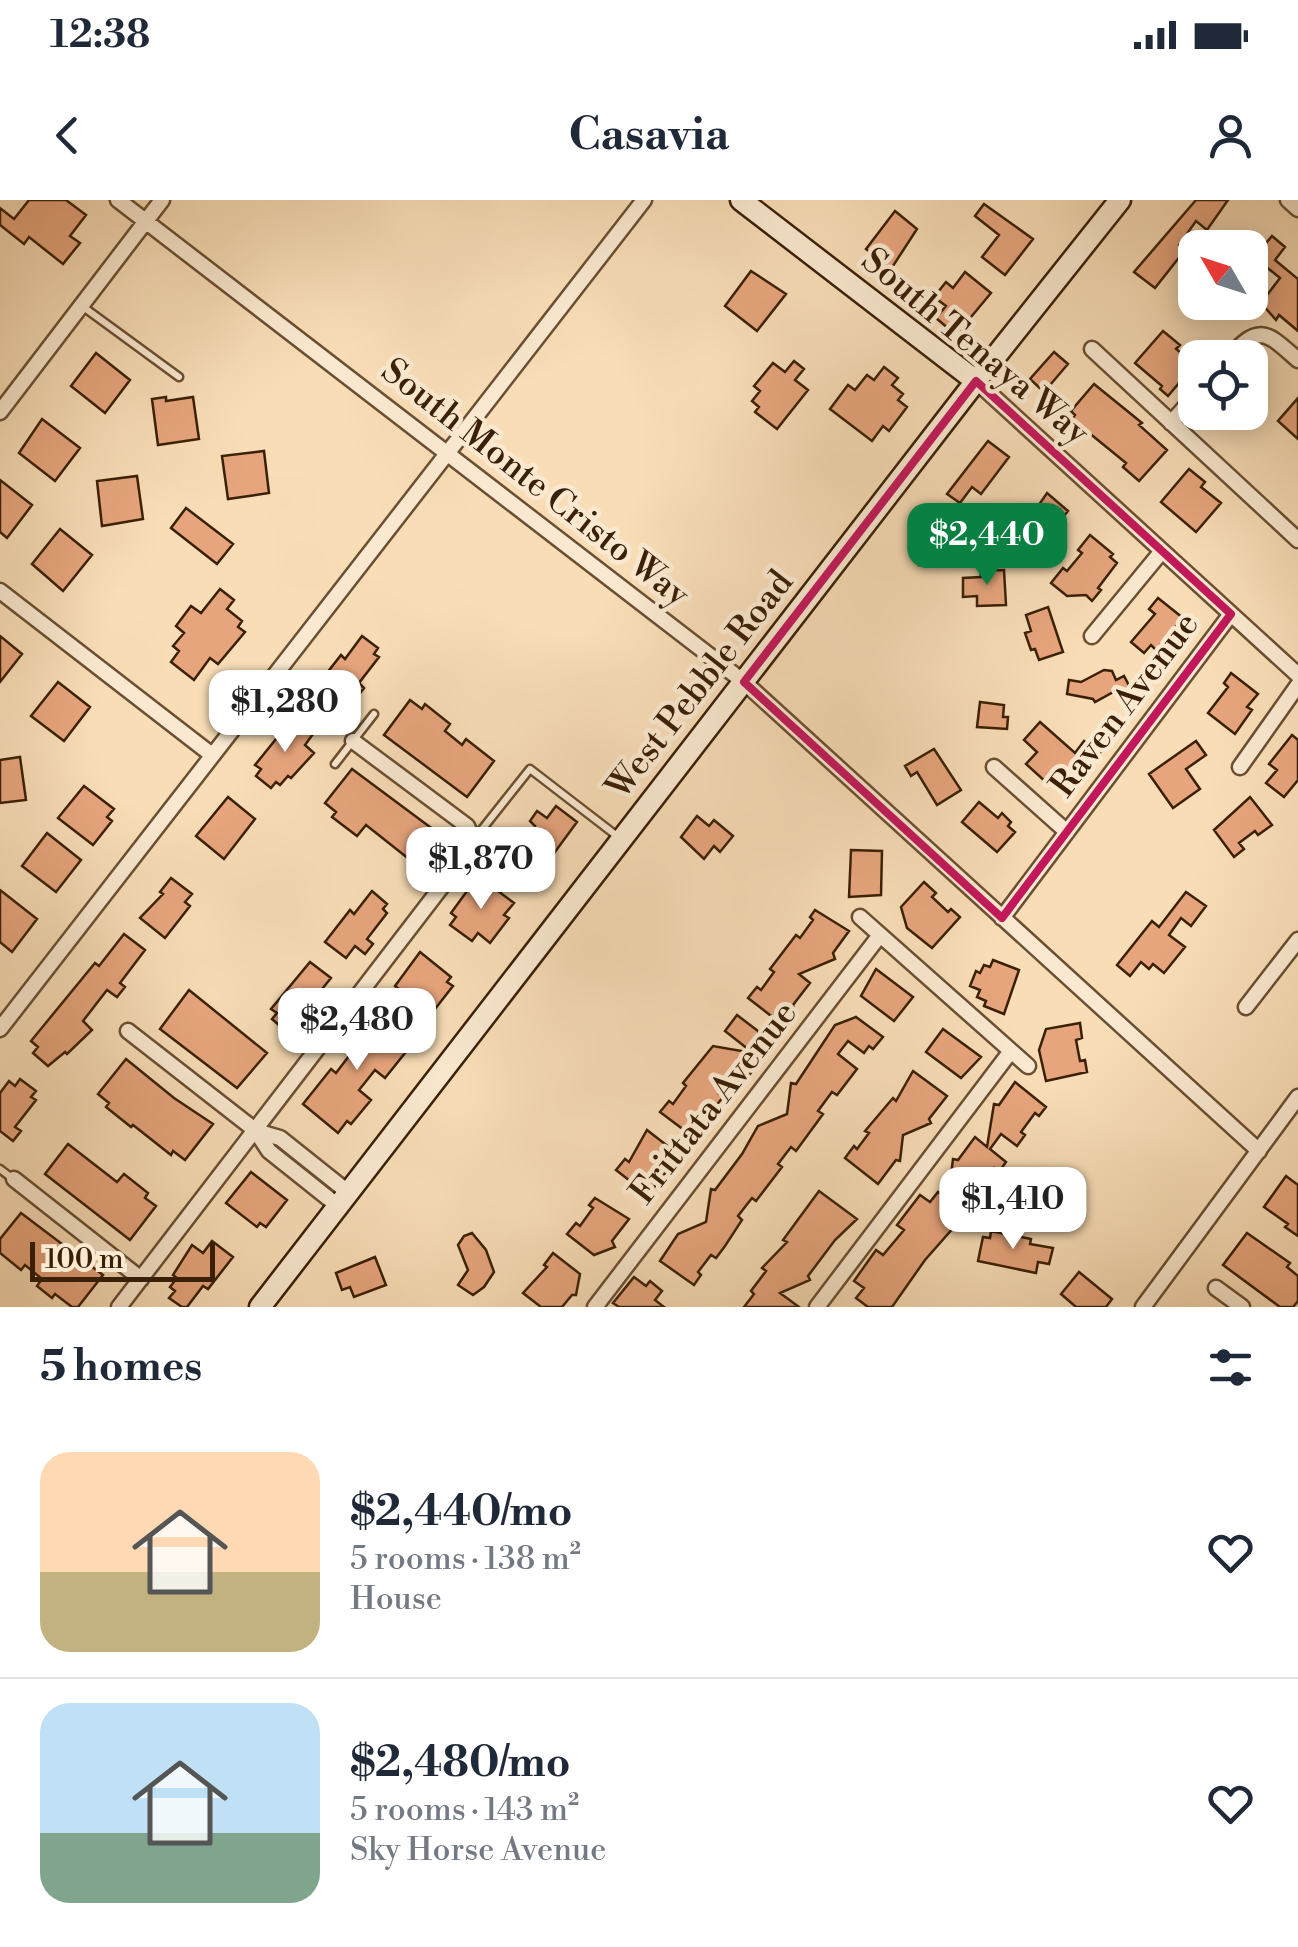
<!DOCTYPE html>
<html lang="en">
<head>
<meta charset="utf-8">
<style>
  body { margin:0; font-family:"Libre Bodoni",serif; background:#f6f6f7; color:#1f2937; height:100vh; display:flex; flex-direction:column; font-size:38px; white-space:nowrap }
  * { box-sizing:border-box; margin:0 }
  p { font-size:32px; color:#747a83 }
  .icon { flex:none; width:55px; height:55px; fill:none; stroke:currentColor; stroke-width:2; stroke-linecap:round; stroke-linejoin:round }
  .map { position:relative; height:1107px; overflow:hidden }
  .drawer { display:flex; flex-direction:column; background:#fff; flex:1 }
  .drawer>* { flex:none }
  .needle { width:65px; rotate:309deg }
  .buttons { position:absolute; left:1178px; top:30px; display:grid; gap:20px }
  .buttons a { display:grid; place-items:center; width:90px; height:90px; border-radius:20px; background:#fff; box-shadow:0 5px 25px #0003; font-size:50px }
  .scale { position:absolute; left:30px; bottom:25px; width:185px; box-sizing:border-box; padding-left:10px; border:5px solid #3a2006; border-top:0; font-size:28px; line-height:35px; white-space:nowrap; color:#3a2006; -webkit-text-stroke:8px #fae9d0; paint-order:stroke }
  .price { position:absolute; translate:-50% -85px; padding:0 22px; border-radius:20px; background:#fff; color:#222; font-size:32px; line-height:65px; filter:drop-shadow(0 2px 5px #0008) }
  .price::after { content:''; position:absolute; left:50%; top:60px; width:30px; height:22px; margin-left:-15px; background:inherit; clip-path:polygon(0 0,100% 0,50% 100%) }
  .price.current { background:#0b8043; color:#fff }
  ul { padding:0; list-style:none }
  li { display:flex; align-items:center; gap:30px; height:250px; padding:0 40px }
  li+li { border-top:2px solid #e0e1e3 }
  li span { display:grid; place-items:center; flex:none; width:280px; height:200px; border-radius:30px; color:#555 }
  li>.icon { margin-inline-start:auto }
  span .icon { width:120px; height:120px; fill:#fffc; stroke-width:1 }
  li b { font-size:42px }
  h2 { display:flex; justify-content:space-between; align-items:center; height:120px; padding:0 40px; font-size:42px }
  .status { display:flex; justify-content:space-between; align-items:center; height:70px; padding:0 50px; background:#fff; direction:ltr }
  .status svg { height:28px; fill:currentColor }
  header { display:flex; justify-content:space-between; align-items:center; height:130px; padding:0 40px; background:#fff; font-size:45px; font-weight:700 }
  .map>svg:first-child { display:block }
</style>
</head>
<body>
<div class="status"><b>12:38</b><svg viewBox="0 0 49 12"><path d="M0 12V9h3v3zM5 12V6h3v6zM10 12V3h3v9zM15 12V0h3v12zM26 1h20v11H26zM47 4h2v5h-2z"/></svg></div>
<header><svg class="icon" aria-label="back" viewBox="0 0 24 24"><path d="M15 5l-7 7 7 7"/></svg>Casavia<svg class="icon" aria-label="person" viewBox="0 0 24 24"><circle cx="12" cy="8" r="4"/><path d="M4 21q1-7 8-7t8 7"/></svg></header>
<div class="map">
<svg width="1298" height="1107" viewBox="0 0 1298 1107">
  <rect width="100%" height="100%" fill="#f8ddb7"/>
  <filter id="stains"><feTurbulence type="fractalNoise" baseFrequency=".002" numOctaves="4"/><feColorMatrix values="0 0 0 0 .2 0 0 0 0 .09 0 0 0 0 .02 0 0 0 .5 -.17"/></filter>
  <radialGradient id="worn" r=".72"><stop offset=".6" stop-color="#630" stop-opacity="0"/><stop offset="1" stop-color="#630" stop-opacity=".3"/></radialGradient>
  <path fill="#e7a57d" stroke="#3a2006" stroke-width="2.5" d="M29 0H66L86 15 70 36 80 43 63 64 29 37 24 44 0 25V8L14 19Z
    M1196 0H1228L1207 30 1196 21 1179 45 1185 50 1155 88 1134 72Z
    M984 4 1033 39 1005 75 982 57 999 35 975 16Z
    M895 11 917 29 891 69 866 49Z
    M1272 36 1285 47 1275 60 1298 79V131L1279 115 1276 120 1261 103 1280 78 1254 57Z
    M751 71 786 94 757 131 725 106Z
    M965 72 991 93 956 135 936 118 946 106 934 97 946 82 953 88Z
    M1163 131 1180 145 1176 149 1195 164 1168 196 1160 189 1162 186 1135 163Z
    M1054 152 1068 164 1044 192 1030 179Z
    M96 153 130 180 105 213 71 186Z
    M794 161 804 169 795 180 808 190 777 229 755 212 759 207 752 201 760 191 754 186 773 163 785 172Z
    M884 167 898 178 892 185 903 194 898 200 907 207 889 231 883 226 872 241 830 209 848 185 855 190 867 175 874 180Z
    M1094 184 1142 223 1139 225 1167 250 1139 281 1123 267 1126 263 1072 219 1075 215 1071 211Z
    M166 197V201L193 197 199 239 158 245 152 199Z
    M1298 198V239L1278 221Z
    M42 219 80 248 55 281 19 253Z
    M988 241 1009 257 981 294 972 287 960 303 947 294Z
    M264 251 269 293 228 299 222 256Z
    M1189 269 1205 282 1201 287 1221 303 1196 332 1161 302Z
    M137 276 143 319 102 326 97 281Z
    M0 280 32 305 7 338 0 332Z
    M1047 293 1068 311 1056 326 1060 329 1037 352 1017 337Z
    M186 308 233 344 217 364 171 328Z
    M941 318 947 361 919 365 916 338 923 337 921 321Z
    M60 329 92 355 63 391 32 364Z
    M1090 335 1113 354 1110 357 1117 363 1098 388 1101 390 1092 401 1086 395 1067 396 1051 383 1063 368 1067 371 1082 353 1078 350Z
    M1004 370 1006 405 977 406V396L963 397V378L981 377 980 371Z
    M220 389 234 400 227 409 242 421 238 427 245 432 218 464 210 458 194 480 171 462 179 451 173 446 184 433 176 426 191 406 201 413Z
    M1158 398 1183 418 1156 450 1151 445 1144 453 1131 442 1155 414 1149 409Z
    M1048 407 1063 452 1039 460 1035 449 1031 450 1025 433 1031 431 1026 415Z
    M0 436 22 454 0 482Z
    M362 436 378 448 374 454 379 457 359 483 364 488 356 498 346 491 337 503 316 487 341 455 345 459Z
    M1104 470 1112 471 1116 480 1124 476 1135 497 1123 503 1117 490 1095 502 1093 499 1067 494 1069 480 1081 482Z
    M1231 473 1258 494 1247 507 1252 510 1235 534 1208 513 1228 487 1224 483Z
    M58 482 90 507 64 541 31 516Z
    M410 500 422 509 425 504 450 524 445 531 462 545 466 539 494 561 467 597 384 535Z
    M980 502 1004 505 1003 517H1008L1007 529 977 527Z
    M293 518 313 534 305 545 314 553 291 578 288 576 280 585 276 582 271 588 256 576 261 569 255 565Z
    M1040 522 1075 553 1084 541 1100 553 1079 580 1062 568 1048 584 1026 564 1037 552 1024 540Z
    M1292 535 1298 540V580L1284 597 1266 583 1277 570 1269 564Z
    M1196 541 1206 555 1186 569 1200 589 1173 608 1149 574Z
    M934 549 961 590 937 605 917 572 911 576 905 566Z
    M20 557 26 600 0 603V560Z
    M352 569 438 633 414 663 366 625 357 636 332 617 336 612 325 603Z
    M84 586 114 609 107 617 112 621 93 645 58 618Z
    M228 597 255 619 224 659 196 636Z
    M1250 597 1272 625 1258 635 1255 631 1239 643 1244 649 1234 657 1214 630Z
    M979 602 998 618 1002 613 1011 622 1008 626 1015 632 997 652 962 622Z
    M556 606 577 622 541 671 536 667 531 674 515 661 519 656 514 652 535 626 530 621 537 611 547 618Z
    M697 616 709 626 714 620 733 636 720 652 714 646 704 659 681 637Z
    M47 633 81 660 56 692 22 666Z
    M851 650 882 651 881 695 849 697Z
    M478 676 514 703 504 715 509 718 490 743 478 733 472 741 450 725 456 717 451 713Z
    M171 678 192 694 185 702 190 706 165 738 140 718 163 694 160 692Z
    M924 682 936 693 932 697 948 712 951 709 960 717 932 748 907 728 901 707Z
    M0 690 37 719 12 752 0 742Z
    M372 691 387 704 383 709 387 713 367 739 373 744 365 754 355 746 346 758 325 742 350 710 354 714Z
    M1186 692 1206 706 1191 726 1181 718 1169 735 1185 747 1164 773 1153 764 1149 769 1141 762 1130 776 1117 765 1152 721 1159 727Z
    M815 710 849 731 833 753 835 759 799 774 810 783 793 805 796 811 775 819 748 798 757 787 761 790 774 772 770 769 796 735 800 738 813 720 810 717Z
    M124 734 145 750 120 783 125 787 117 797 107 790 83 821 92 830 67 854 65 852 48 866 33 853 38 847 31 841 95 763 99 766Z
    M420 752 451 777 447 782 453 786 431 814 395 786Z
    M993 760 1019 770 1004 814 984 806 986 801 977 797 980 790 970 786 976 771 980 773 984 765 990 767Z
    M310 762 331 778 322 789 331 797 306 821 296 829 292 826 287 832 272 819 277 813 271 809Z
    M876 769 913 797 894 821 861 796Z
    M189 790 267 853 237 888 160 829Z
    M374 812 409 839 400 850 405 853 385 878 375 870 359 890 371 900 351 924 347 921 338 933 303 904 331 869 336 873 352 852 346 848Z
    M737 815 767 838 756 853 765 854 743 883 733 875 719 894 723 897 706 919 708 924 688 933 660 912 669 901 673 904 686 886 683 883 713 846 753 853 725 831Z
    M856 817 883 837 873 849 869 846 864 853 848 841 838 854 857 869 837 895 832 892 818 911 823 914 796 951 791 947 778 964 782 967 756 1001 752 998 738 1016 742 1020 725 1046 716 1058 711 1055 698 1072 701 1075 694 1085 660 1061 678 1034 706 1022 711 989 715 990 742 954 758 926 787 914 791 883 796 884 835 825Z
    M1080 823 1082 838 1076 840 1080 861 1085 860 1087 872 1046 881 1039 850 1046 829Z
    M943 829 981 857 961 878 926 852Z
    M126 859 174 898 213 924 185 960 173 951 171 955 133 925 131 927 106 907 109 903 98 894Z
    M913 871 947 896 929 919 931 923 903 935 900 961 896 960 878 984 845 958 854 946 857 949 869 933 865 931 893 898 896 901Z
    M20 879 36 891 31 897 36 900 15 927 21 931 13 941 0 931V893L9 881 15 886Z
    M1015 882 1046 907 1039 916 1035 913 1021 932 1025 935 1017 946 1001 934 990 949 1006 962 999 972 994 968 981 987 985 990 977 1001 925 1060 892 1107H868L856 1098 864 1088 854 1081 876 1050 883 1055 904 1030 897 1025 920 995 930 1002 938 992 948 999 953 959 958 960 975 937 987 947 994 904 999 905Z
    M647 930 674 951 670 972H666L648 995 616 970 625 959 629 962Z
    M68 944 117 982 124 974 148 993 145 998 156 1006 130 1040 45 974Z
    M251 972 287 1000 266 1027 260 1023 257 1027 226 1003Z
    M1286 976 1298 985V1036L1285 1027 1288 1024 1264 1007Z
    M819 991 857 1019 835 1040 808 1076 810 1080 780 1093 799 1107H744L754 1094 751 1091 766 1071 762 1068 787 1042 783 1040Z
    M595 998 629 1019 612 1041 615 1047 594 1055 567 1034 576 1023 580 1026 593 1008 589 1005Z
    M21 1013 103 1075 78 1107H72L55 1094 52 1098 37 1086 42 1079 25 1065 21 1070 0 1053V1039Z
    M991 1031 1031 1039 1030 1044 1053 1048 1049 1064 1038 1062 1036 1073 978 1061 983 1037 990 1038Z
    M472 1033 486 1050 494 1072 484 1087 473 1095 458 1085 468 1070 458 1045 464 1036Z
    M1247 1033 1290 1063 1287 1067 1298 1076V1101L1293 1107H1280L1223 1065Z
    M212 1041 233 1057 208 1089 203 1086 187 1107H182L169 1098 175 1091 170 1087 177 1078 173 1075 192 1045 203 1053Z
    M553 1053 580 1074 576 1095H572L562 1107H541L523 1093 547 1067 544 1065Z
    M375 1057 386 1085 354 1097 350 1087 342 1090 336 1073Z
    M1079 1072 1112 1099 1106 1107H1076L1061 1094Z
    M634 1077 646 1086 650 1081 662 1091 655 1100 664 1107H619L613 1103Z"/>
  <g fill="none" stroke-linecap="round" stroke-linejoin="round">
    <g stroke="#6a4f32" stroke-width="11">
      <path id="lane" d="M82 106 179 177
        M335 564 374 514
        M472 642 530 569 617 636
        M0 969 13 979"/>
    </g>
    <g stroke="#6a4f32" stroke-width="19">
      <path id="street" d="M118 0 744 482 1259 951
        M1288 0 1298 9
        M1092 149 1298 340
        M1229 158C1260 122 1267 133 1298 160
        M976 181 1298 475
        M0 212 162 0
        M1171 223 1195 196
        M0 391 212 555
        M1092 436 1162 351
        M994 567 1067 632
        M1240 567 1298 485
        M860 717 1028 866
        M1002 718 1231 414
        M1246 807 1298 740
        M0 829 644 0
        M128 831 255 930 269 951 338 1006
        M256 931 280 938 349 993
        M14 979 141 1079
        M1216 1088 1242 1107
        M119 1107 469 651 471 635 467 626 353 541
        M595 1107 880 735
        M817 1107 1011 851
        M1143 1107 1298 897"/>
    </g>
    <g stroke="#3a2006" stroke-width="25">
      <path id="secondary" d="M741 0 976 181
        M260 1107 976 181 1120 0"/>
    </g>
    <use href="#lane" stroke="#fae9d0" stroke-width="6"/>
    <use href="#street" stroke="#fae9d0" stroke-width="14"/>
    <use href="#secondary" stroke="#fae9d0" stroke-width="20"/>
  </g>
  <path fill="none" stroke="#c2185b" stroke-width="8" stroke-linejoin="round" d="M976 181 1231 414 1002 718 744 482Z"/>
  <g text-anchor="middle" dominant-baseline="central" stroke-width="9" stroke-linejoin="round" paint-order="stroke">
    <g font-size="35" fill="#3a2006" stroke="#fae9d0">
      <text transform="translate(975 147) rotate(40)">South Tenaya Way</text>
      <text transform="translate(535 283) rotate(38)">South Monte Cristo Way</text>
      <text transform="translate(700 485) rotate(-52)">West Pebble Road</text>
      <text transform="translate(1125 505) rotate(-53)">Raven Avenue</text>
      <text transform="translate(714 903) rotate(-52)">Frittata Avenue</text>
    </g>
  </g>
  <rect width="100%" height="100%" filter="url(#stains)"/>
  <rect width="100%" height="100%" fill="url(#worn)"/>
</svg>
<div class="buttons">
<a><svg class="needle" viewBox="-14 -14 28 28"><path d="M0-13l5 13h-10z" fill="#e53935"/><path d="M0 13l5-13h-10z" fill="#747a83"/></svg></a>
<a><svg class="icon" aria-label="locate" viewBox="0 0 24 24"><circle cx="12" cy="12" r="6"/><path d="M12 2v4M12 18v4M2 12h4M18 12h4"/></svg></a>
</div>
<div class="scale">100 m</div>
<b class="price current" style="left:987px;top:388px">$2,440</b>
<b class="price" style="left:285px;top:555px">$1,280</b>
<b class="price" style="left:481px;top:712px">$1,870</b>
<b class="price" style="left:357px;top:873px">$2,480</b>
<b class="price" style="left:1013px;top:1052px">$1,410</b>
</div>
<section class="drawer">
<h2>5 homes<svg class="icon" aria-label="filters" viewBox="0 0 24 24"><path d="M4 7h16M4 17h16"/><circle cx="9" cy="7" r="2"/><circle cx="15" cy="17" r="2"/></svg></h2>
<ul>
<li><span style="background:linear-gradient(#ffd9b3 60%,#c2b280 0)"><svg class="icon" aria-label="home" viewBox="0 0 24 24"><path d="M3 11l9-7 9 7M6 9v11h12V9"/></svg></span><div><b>$2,440/mo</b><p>5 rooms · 138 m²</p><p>House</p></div><svg class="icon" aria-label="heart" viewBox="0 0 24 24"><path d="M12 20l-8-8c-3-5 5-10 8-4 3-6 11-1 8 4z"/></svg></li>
<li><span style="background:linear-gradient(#bfe0f5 65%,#7fa58c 0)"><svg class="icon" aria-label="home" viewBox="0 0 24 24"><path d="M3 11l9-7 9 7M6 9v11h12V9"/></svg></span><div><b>$2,480/mo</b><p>5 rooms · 143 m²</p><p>Sky Horse Avenue</p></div><svg class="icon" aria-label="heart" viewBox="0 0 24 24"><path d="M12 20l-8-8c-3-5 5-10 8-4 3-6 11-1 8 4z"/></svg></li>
</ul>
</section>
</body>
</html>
